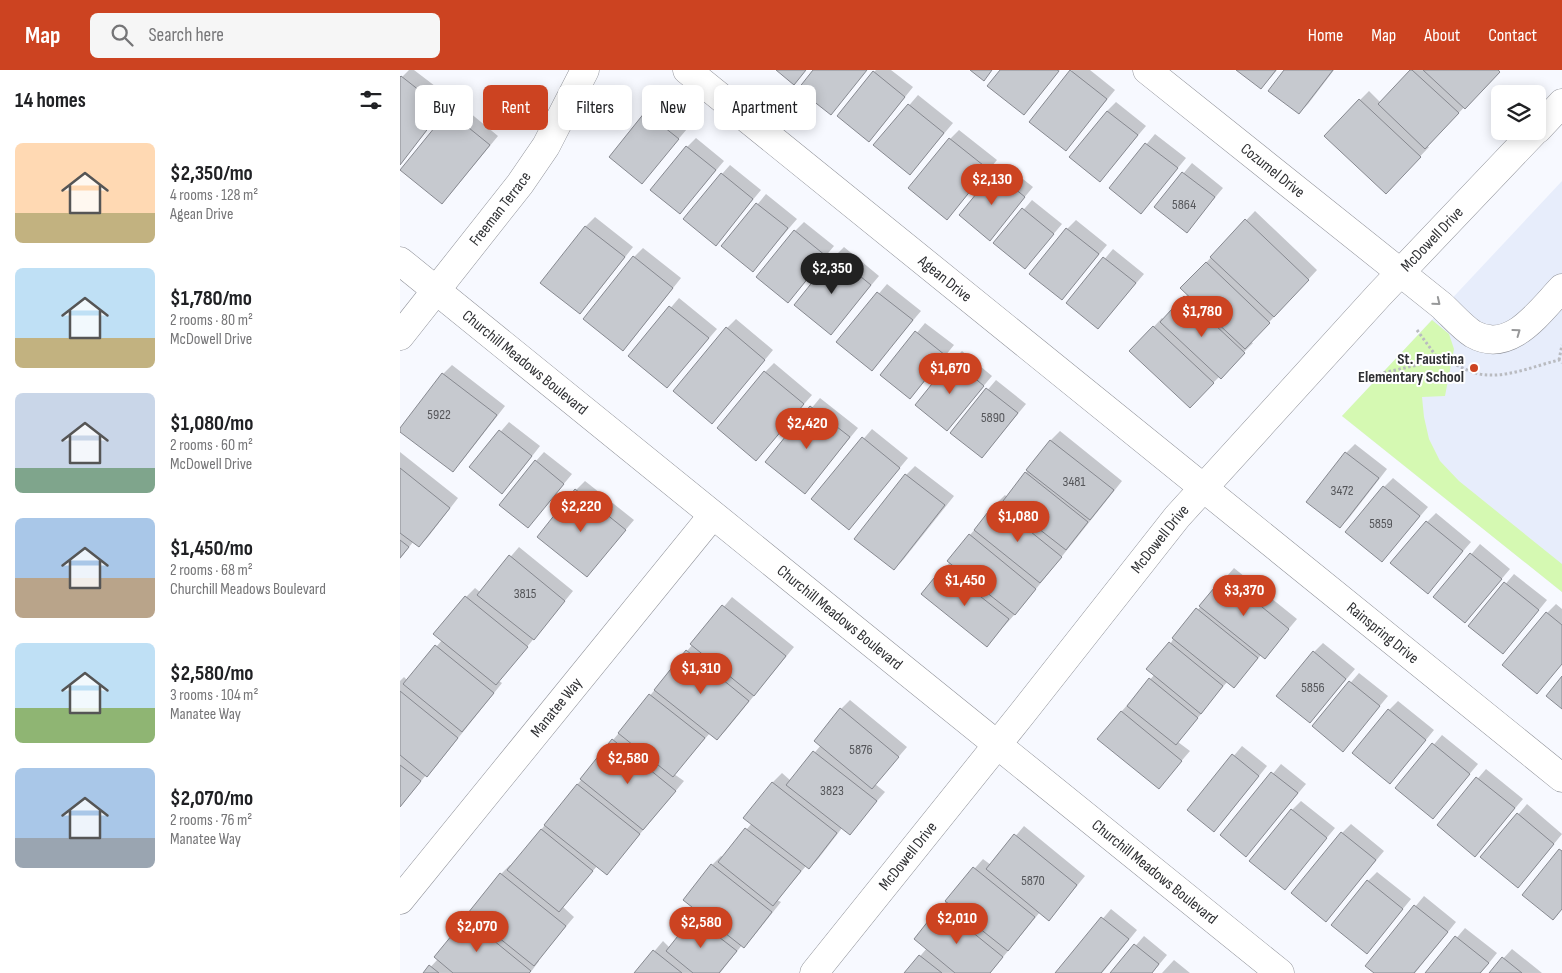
<!DOCTYPE html>
<html lang="en">
<head>
<meta charset="utf-8">
<style>
  body { margin:0; font-family:"Sofia Sans Condensed",sans-serif; background:#f6f6f6; color:#202124; height:100vh; display:flex; flex-direction:column; font-size:19px; white-space:nowrap }
  * { box-sizing:border-box; margin:0 }
  p { font-size:16px; color:#757577 }
  .icon { flex:none; width:28px; height:28px; fill:none; stroke:currentColor; stroke-width:2; stroke-linecap:round; stroke-linejoin:round }
  .map { position:relative; flex:1; overflow:hidden }
  .panel { display:flex; flex-direction:column; background:#fff; width:400px }
  .panel>* { flex:none }
  .guide { position:absolute; left:15px; top:15px; width:475px; height:45px; display:flex; gap:10px }
  .buttons { position:absolute; left:1091px; top:15px; display:grid; gap:10px }
  .buttons a { display:grid; place-items:center; width:55px; height:55px; border-radius:8px; background:#fff; box-shadow:0 2px 12px #0003; font-size:25px }
  .price { position:absolute; translate:-50% -42px; padding:0 11px; border-radius:18px; background:#cc4321; color:#fff; font-size:16px; line-height:32px; filter:drop-shadow(0 1px 2px #0008) }
  .price::after { content:''; position:absolute; left:50%; top:30px; width:15px; height:11px; margin-left:-8px; background:inherit; clip-path:polygon(0 0,100% 0,50% 100%) }
  .price.current { background:#222; color:#fff }
  ul { padding:0; list-style:none }
  li { display:flex; align-items:center; gap:15px; height:125px; padding:0 15px }
  li span { display:grid; place-items:center; flex:none; width:140px; height:100px; border-radius:8px; color:#555 }
  li>.icon { margin-inline-start:auto }
  span .icon { width:60px; height:60px; fill:#fffc; stroke-width:1 }
  li b { font-size:21px }
  h2 { display:flex; justify-content:space-between; align-items:center; height:60px; padding:0 15px; font-size:21px }
  .tag { padding:0 18px; border-radius:8px; background:#fff; box-shadow:0 2px 12px #0003; font-size:18px; line-height:45px }
  .tag.current { background:#cc4321; color:#fff }
  header { display:flex; align-items:center; gap:30px; box-sizing:border-box; height:70px; padding:0 25px; background:#cc4321; color:#fff }
  header strong { font-size:24px }
  nav { display:flex; gap:28px; margin-inline-start:auto; font-size:18px }
  .search { width:350px; height:45px; background:#f6f6f6; display:flex; align-items:center; gap:12px; box-sizing:border-box; padding:0 18px; border-radius:8px; color:#757577; font-size:19px }
  main { display:flex; flex:1; min-height:0 }
  .map>svg:first-child { display:block }
</style>
</head>
<body>
<header>
<strong>Map</strong>
<div class="search"><svg class="icon" aria-label="search" viewBox="0 0 24 24"><circle cx="10" cy="10" r="6"/><path d="M15 15l6 6"/></svg>Search here</div>
<nav><a>Home</a><a>Map</a><a>About</a><a>Contact</a></nav>
</header>
<main>
<section class="panel">
<h2>14 homes<svg class="icon" aria-label="filters" viewBox="0 0 24 24"><path d="M4 7h16M4 17h16"/><circle cx="9" cy="7" r="2"/><circle cx="15" cy="17" r="2"/></svg></h2>
<ul>
<li><span style="background:linear-gradient(#ffd9b3 70%,#c2b280 0)"><svg class="icon" aria-label="home" viewBox="0 0 24 24"><path d="M3 11l9-7 9 7M6 9v11h12V9"/></svg></span><div><b>$2,350/mo</b><p>4 rooms · 128 m²</p><p>Agean Drive</p></div></li>
<li><span style="background:linear-gradient(#bfe0f5 70%,#c2b280 0)"><svg class="icon" aria-label="home" viewBox="0 0 24 24"><path d="M3 11l9-7 9 7M6 9v11h12V9"/></svg></span><div><b>$1,780/mo</b><p>2 rooms · 80 m²</p><p>McDowell Drive</p></div></li>
<li><span style="background:linear-gradient(#c9d6e8 75%,#7fa58c 0)"><svg class="icon" aria-label="home" viewBox="0 0 24 24"><path d="M3 11l9-7 9 7M6 9v11h12V9"/></svg></span><div><b>$1,080/mo</b><p>2 rooms · 60 m²</p><p>McDowell Drive</p></div></li>
<li><span style="background:linear-gradient(#a9c7e8 60%,#b9a48a 0)"><svg class="icon" aria-label="home" viewBox="0 0 24 24"><path d="M3 11l9-7 9 7M6 9v11h12V9"/></svg></span><div><b>$1,450/mo</b><p>2 rooms · 68 m²</p><p>Churchill Meadows Boulevard</p></div></li>
<li><span style="background:linear-gradient(#bfe0f5 65%,#8fb573 0)"><svg class="icon" aria-label="home" viewBox="0 0 24 24"><path d="M3 11l9-7 9 7M6 9v11h12V9"/></svg></span><div><b>$2,580/mo</b><p>3 rooms · 104 m²</p><p>Manatee Way</p></div></li>
<li><span style="background:linear-gradient(#a9c7e8 70%,#9aa5b1 0)"><svg class="icon" aria-label="home" viewBox="0 0 24 24"><path d="M3 11l9-7 9 7M6 9v11h12V9"/></svg></span><div><b>$2,070/mo</b><p>2 rooms · 76 m²</p><p>Manatee Way</p></div></li>
</ul>
</section>
<div class="map">
<svg width="1162" height="903" viewBox="0 0 1162 903">
  <rect width="100%" height="100%" fill="#f7f9ff"/>
  <path fill="#e7edfb" d="M1162 111V522L942 346Z"/>
  <path fill="#d5f9b2" d="M1032 250 1049 264 1054 279 1045 326 1022 327 1024 347 1029 369 1040 391 1059 411 1162 494V522L942 346Z"/>
  <path fill="#0003" d="M9 0H14L52 29 0 94V9Z
    M476 0H491L513 17 478 61 474 2Z
    M601 0H660L624 44Z
    M672 0H690L715 20 666 79 631 52Z
    M838 0H877L861 18Z
    M886 0H934L908 34 899 43Z
    M1012 0H1100L1027 76 1029 77 995 113 960 30 969 21 981 33Z
    M518 25 553 53 510 104 475 75Z
    M716 32 746 56 700 110 707 41Z
    M58 33 98 66 51 123 2 100Z
    M255 33 287 59 242 112 210 86Z
    M559 60 597 90 547 149 550 69Z
    M755 64 786 88 741 143 710 118Z
    M296 68 324 91 280 143 287 77Z
    M792 93 823 118 787 161 756 137Z
    M604 94 633 117 590 169 561 145Z
    M330 95 361 120 316 174 322 104Z
    M366 124 397 149 353 200 323 176Z
    M632 130 662 154 625 198 595 173Z
    M855 141 917 200 851 272 853 273 790 336 731 281 762 248 764 250 788 224 782 218Z
    M195 147 233 177 189 233 142 213 186 156Z
    M676 150 707 175 670 219 667 159Z
    M404 152 434 176 388 231 395 161Z
    M444 177 479 206 431 263 435 186Z
    M243 178 281 208 232 270 223 279 185 249 234 187Z
    M713 179 744 204 698 258 668 233Z
    M487 214 521 241 472 299 438 272Z
    M279 228 317 259 267 317 230 286Z
    M336 249 373 280 321 343 327 258Z
    M525 253 554 275 519 318 482 305Z
    M562 281 592 306 547 359 553 290Z
    M374 293 412 325 356 389 365 302Z
    M52 295 105 336 62 391 53 400 0 360 43 304Z
    M596 310 626 334 582 387 552 362Z
    M420 328 458 358 413 413 367 392Z
    M109 352 140 376 111 413 70 397Z
    M472 359 508 388 457 449 412 429Z
    M660 361 722 411 624 534 587 575 523 524 550 492 570 465 596 434 605 425 607 427 651 370Z
    M955 374 987 399 949 448 940 457 946 383Z
    M0 382 58 428 28 467 19 476 13 472 0 489Z
    M144 382 172 404 128 457 136 391Z
    M515 396 554 426 503 490 494 499 455 469 506 405Z
    M993 408 1028 437 982 491 984 417Z
    M185 411 234 450 187 505 176 420Z
    M1036 443 1071 472 1028 522 1027 452Z
    M1080 474 1110 499 1065 552 1035 527Z
    M119 477 173 521 99 611 102 613 36 696 26 705 0 737V611L4 607 8 611 42 570 66 527 75 518 80 522Z
    M834 498 897 549 865 587 862 584 834 616 828 611 805 637 806 638 778 672 790 681 759 717 721 642 755 604 774 567Z
    M1114 504 1147 530 1112 573 1070 556Z
    M332 527 394 577 326 660 317 669 310 663 274 704 284 711 215 794 197 796 163 837 174 847 138 890 139 891 130 903H25L38 889 72 844 70 842 101 804 110 795 112 796 213 670Z
    M1156 534 1162 539V594L1137 622 1147 543Z
    M923 573 955 599 910 652 914 582Z
    M959 603 988 626 943 680 913 656Z
    M450 630 507 677 475 714 485 722 449 763 442 758 418 789 409 798 406 796 377 830 381 832 353 867 344 876 342 875 320 903H236L263 871 270 878 300 842 284 830 312 795 321 786 323 787 352 753 345 748 373 712 382 703 391 711 421 675 441 639Z
    M998 631 1034 660 999 703 989 640Z
    M1042 665 1078 694 1033 747 997 718Z
    M842 676 867 696 823 751 789 740Z
    M881 694 906 714 846 785 822 765Z
    M1086 699 1123 729 1075 785 1038 755Z
    M901 731 935 758 885 818 892 740Z
    M1127 734 1162 764 1127 807 1082 787Z
    M951 754 984 781 926 850 942 763Z
    M624 756 685 806 657 840 640 842 590 903H506L527 878 541 837 583 789 591 795Z
    M977 802 1011 829 975 873 968 811Z
    M1024 826 1056 852 1015 903H976L967 895Z
    M711 839 737 860 702 903H657Z
    M1065 858 1097 883 1081 903H1027Z
    M744 866 767 885 752 903H712Z
    M1112 879 1142 903H1090Z
    M774 890 790 903H762Z"/>
  <path fill="#c6c9cf" stroke="#878990" d="M376 0H406L394 15Z
    M413 0H467L431 45 398 19Z
    M570 0H592L584 11Z
    M600 0H657L659 1 624 45 587 16Z
    M670 0 707 29 666 81 629 52Z
    M836 0H876L861 19Z
    M884 0H933L899 44 868 21Z
    M1010 0H1012L1059 43 1025 79 978 34Z
    M1023 0H1098L1100 2 1065 39Z
    M473 1 505 27 469 72 437 46Z
    M1 6 43 39 0 95V7Z
    M959 29 1021 87 986 124 924 66Z
    M508 34 544 63 510 105 473 75Z
    M48 41 90 75 42 134 0 100Z
    M707 41 738 65 700 112 669 87Z
    M245 42 279 69 242 114 209 87Z
    M549 68 588 99 547 150 508 118Z
    M745 73 778 98 741 144 709 118Z
    M286 76 316 100 280 144 250 120Z
    M594 102 625 127 590 171 559 145Z
    M782 102 815 127 787 163 754 137Z
    M321 103 353 129 316 176 283 149Z
    M356 133 388 158 353 202 321 176Z
    M622 138 654 164 625 199 593 173Z
    M845 149 909 210 874 247 810 187Z
    M185 156 225 187 180 244 140 213Z
    M666 158 699 184 662 230 629 204Z
    M394 160 426 186 388 233 356 207Z
    M434 185 471 215 431 265 394 235Z
    M233 186 273 218 223 281 183 249Z
    M703 187 736 213 698 259 666 233Z
    M806 192 870 253 845 279 780 218Z
    M477 222 513 250 472 301 436 272Z
    M784 226 845 283 821 309 760 252Z
    M269 236 309 268 267 318 228 286Z
    M753 256 814 313 790 338 729 281Z
    M326 257 365 290 312 354 273 321Z
    M515 261 545 285 510 329 480 305Z
    M552 289 584 316 547 361 515 335Z
    M364 301 404 334 356 391 317 358Z
    M42 303 97 345 53 402 0 362V358Z
    M586 318 618 343 582 388 550 363Z
    M410 336 450 367 405 424 365 392Z
    M99 360 132 386 102 424 69 397Z
    M462 367 500 398 449 460 411 429Z
    M650 370 714 420 690 450 626 400Z
    M945 382 979 408 940 458 906 432Z
    M135 390 164 414 128 458 99 435Z
    M0 398 50 438 19 477 0 463Z
    M625 402 688 452 666 480 603 431Z
    M505 404 545 435 494 500 454 469Z
    M983 416 1020 446 982 492 945 462Z
    M175 419 226 460 187 507 137 467Z
    M595 433 662 487 640 513 574 460Z
    M1026 451 1063 481 1028 524 990 493Z
    M569 464 636 519 615 545 547 491Z
    M0 470 9 477 0 488Z
    M1070 483 1102 509 1065 553 1033 527Z
    M109 485 165 531 134 570 77 525Z
    M543 497 609 549 587 577 521 524Z
    M824 506 889 559 865 589 799 536Z
    M1104 512 1139 540 1103 584 1068 556Z
    M65 526 128 577 96 615 33 564Z
    M322 535 386 586 354 626 290 574Z
    M796 538 858 588 834 618 772 568Z
    M1146 542 1162 555V594L1137 624 1102 595Z
    M769 572 823 616 801 644 746 599Z
    M35 575 94 623 62 662 3 614Z
    M286 580 349 631 317 670 254 620Z
    M913 581 946 609 910 653 876 626Z
    M1162 606V639L1146 626Z
    M749 608 798 648 776 675 727 636Z
    M949 611 980 636 943 682 912 656Z
    M0 621 58 668 27 707 0 685Z
    M249 624 305 668 273 707 218 663Z
    M440 638 499 687 472 719 414 671Z
    M988 639 1026 670 990 714 952 683Z
    M721 641 782 691 759 719 697 669Z
    M212 669 276 721 243 760 180 709Z
    M1032 673 1070 704 1033 749 995 718Z
    M413 681 477 731 450 765 386 715Z
    M832 684 859 706 814 762 787 740Z
    M0 695 21 711 0 737Z
    M871 702 898 723 846 787 820 765Z
    M1076 707 1115 738 1075 787 1037 755Z
    M372 712 437 763 409 799 343 748Z
    M177 714 240 764 207 805 144 755Z
    M891 739 927 768 885 820 849 791Z
    M1117 743 1154 774 1118 818 1080 787Z
    M345 758 401 801 373 836 318 792Z
    M141 759 193 801 159 842 107 800Z
    M941 762 976 790 926 852 891 823Z
    M614 764 677 815 649 851 586 799Z
    M1159 779 1162 781V839L1153 850 1122 825Z
    M311 794 372 842 344 878 283 830Z
    M573 797 635 847 608 881 545 831Z
    M100 803 166 856 134 896 68 843Z
    M967 810 1003 839 967 884 931 855Z
    M1014 835 1048 862 1014 903H974L965 896Z
    M540 836 603 887 590 903H555L514 869Z
    M293 847 337 881 319 903H293L266 881Z
    M701 847 729 869 701 903H655Z
    M66 848 131 901 129 903H53L34 887Z
    M1055 866 1089 893 1080 903H1025Z
    M734 874 759 894 752 903H710Z
    M253 880 282 903H234Z
    M519 885 542 903H504Z
    M1102 887 1122 903H1089Z
    M29 895 39 903H23Z"/>
  <g fill="none" stroke-linecap="round" stroke-linejoin="round">
    <g stroke="#909299" stroke-width="29">
      <g id="minor">
        <path id="s1" d="M287 0 1162 708"/>
        <path id="s2" d="M747 0 1041 235C1051 244 1062 257 1073 264 1110 285 1139 242 1162 218"/>
        <path d="M1138 59 1162 33"/>
        <path id="s3" d="M0 191C293 429 586 666 880 903"/>
        <path id="s4" d="M0 266 120 114 146 76 185 0"/>
        <path id="s5" d="M0 830 312 446"/>
        <path id="s6" d="M414 903 621 645 777 447 979 225 1135 61"/>
      </g>
    </g>
    <path stroke="#b9bbc0" stroke-width="3" stroke-dasharray="2.5 2.5" stroke-linecap="butt" d="M1017 260 1039 290
      M1159 290 1162 275
      M974 305 1039 290C1055 292 1065 301 1079 304 1105 309 1134 296 1159 290L1162 293"/>
    <use href="#minor" stroke="#fff" stroke-width="28"/>
  </g>
  <defs><path id="oneway-chevron" d="M-2-3.5L2.5 0L-2 3.5" fill="none" stroke-width="1.6" stroke-linecap="round" stroke-linejoin="round" transform="scale(1.25)"/></defs>
  <g stroke="#979899">
    <use href="#oneway-chevron" transform="translate(1037 232) rotate(39)"/>
    <use href="#oneway-chevron" transform="translate(1117 262) rotate(-36)"/>
  </g>
  <circle fill="#cc4321" stroke="#fff" stroke-width="2" cx="1074" cy="298" r="5"/>
  <g text-anchor="middle" dominant-baseline="central" stroke-width="4" stroke-linejoin="round" paint-order="stroke">
    <g font-size="14" fill="#55565a">
      <text x="784" y="134">5864</text>
      <text x="39" y="344">5922</text>
      <text x="593" y="347">5890</text>
      <text x="674" y="411">3481</text>
      <text x="942" y="420">3472</text>
      <text x="981" y="453">5859</text>
      <text x="125" y="523">3815</text>
      <text x="913" y="617">5856</text>
      <text x="461" y="679">5876</text>
      <text x="432" y="720">3823</text>
      <text x="633" y="810">5870</text>
    </g>
    <g font-size="16" fill="#2f3033" stroke="#fff">
      <text stroke="none"><textPath href="#s2" startOffset="161">Cozumel Drive</textPath></text>
      <text stroke="none"><textPath href="#s4" startOffset="162">Freeman Terrace</textPath></text>
      <text stroke="none"><textPath href="#s6" startOffset="960">McDowell Drive</textPath></text>
      <text stroke="none"><textPath href="#s1" startOffset="332">Agean Drive</textPath></text>
      <text stroke="none"><textPath href="#s3" startOffset="161">Churchill Meadows Boulevard</textPath></text>
      <text stroke="none"><textPath href="#s6" startOffset="555">McDowell Drive</textPath></text>
      <text stroke="none"><textPath href="#s3" startOffset="566">Churchill Meadows Boulevard</textPath></text>
      <text stroke="none"><textPath href="#s1" startOffset="895">Rainspring Drive</textPath></text>
      <text stroke="none"><textPath href="#s5" startOffset="248">Manatee Way</textPath></text>
      <text stroke="none"><textPath href="#s6" startOffset="150">McDowell Drive</textPath></text>
      <text stroke="none"><textPath href="#s3" startOffset="971">Churchill Meadows Boulevard</textPath></text>
    </g>
    <g font-size="16" font-weight="bold" fill="#2f3033" stroke="#fff" text-anchor="end">
      <text x="1064" y="289">St. Faustina<tspan x="1064" dy="18">Elementary School</tspan></text>
    </g>
  </g>
</svg>
<div class="buttons">
<a><svg class="icon" aria-label="layers" viewBox="0 0 24 24"><path d="M12 4l9 5-9 5-9-5zM3 14l9 5 9-5"/></svg></a>
</div>
<b class="price" style="left:592px;top:136px">$2,130</b>
<b class="price current" style="left:432px;top:225px">$2,350</b>
<b class="price" style="left:802px;top:268px">$1,780</b>
<b class="price" style="left:550px;top:325px">$1,670</b>
<b class="price" style="left:407px;top:380px">$2,420</b>
<b class="price" style="left:181px;top:463px">$2,220</b>
<b class="price" style="left:618px;top:473px">$1,080</b>
<b class="price" style="left:565px;top:537px">$1,450</b>
<b class="price" style="left:844px;top:547px">$3,370</b>
<b class="price" style="left:301px;top:625px">$1,310</b>
<b class="price" style="left:228px;top:715px">$2,580</b>
<b class="price" style="left:557px;top:875px">$2,010</b>
<b class="price" style="left:301px;top:879px">$2,580</b>
<b class="price" style="left:77px;top:883px">$2,070</b>
<div class="guide">
<a class="tag">Buy</a>
<a class="tag current">Rent</a>
<a class="tag">Filters</a>
<a class="tag">New</a>
<a class="tag">Apartment</a>
</div>
</div>
</main>
</body>
</html>
